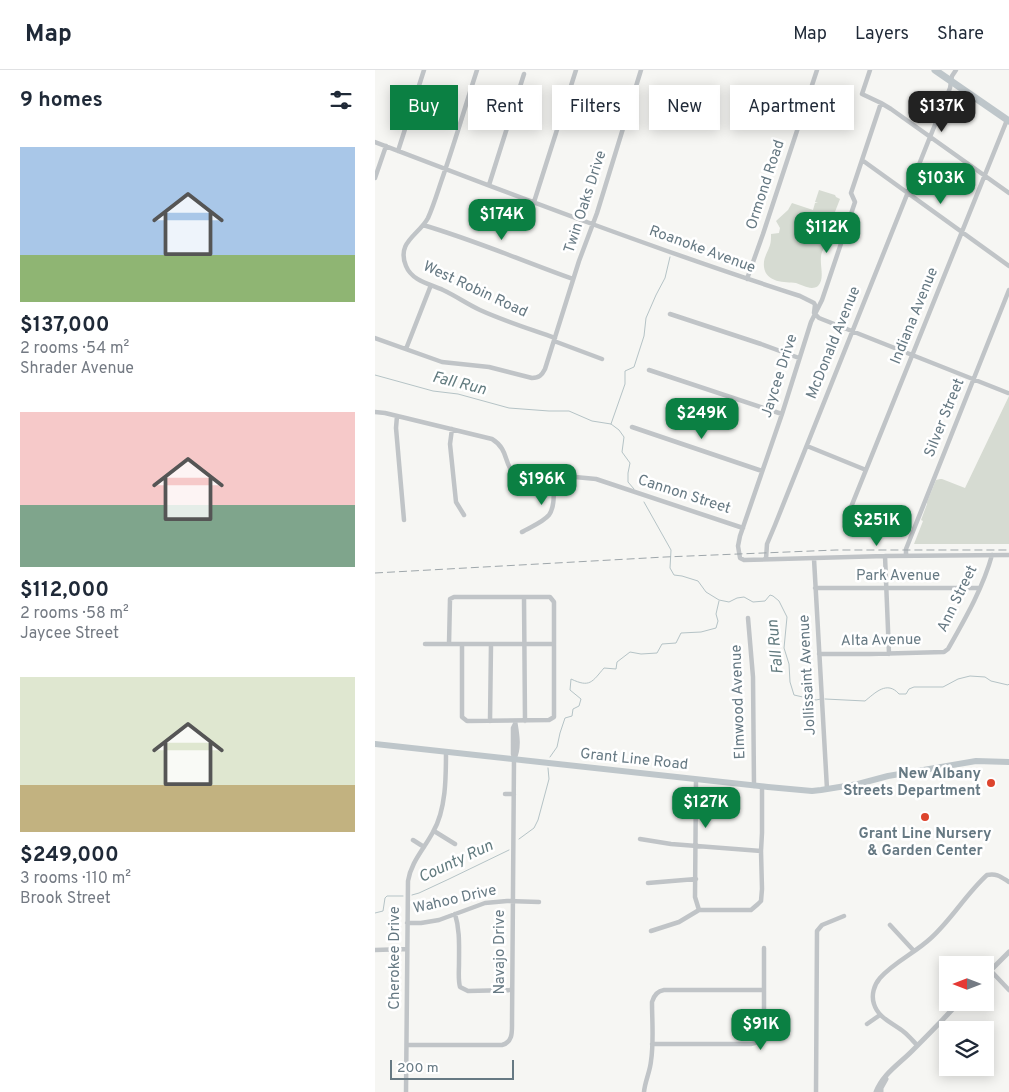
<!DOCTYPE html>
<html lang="en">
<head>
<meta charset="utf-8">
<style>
  body { margin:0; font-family:Overpass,sans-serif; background:#f6f6f7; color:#1f2937; height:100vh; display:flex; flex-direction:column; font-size:19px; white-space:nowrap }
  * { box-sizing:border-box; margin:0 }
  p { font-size:16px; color:#747a83 }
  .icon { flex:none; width:28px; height:28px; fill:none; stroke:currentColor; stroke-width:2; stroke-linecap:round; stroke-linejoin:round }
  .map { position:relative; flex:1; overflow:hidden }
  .panel { display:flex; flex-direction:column; background:#fff; width:375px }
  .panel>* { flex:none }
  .guide { position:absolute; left:15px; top:15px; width:475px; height:45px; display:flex; gap:10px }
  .needle { width:32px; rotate:270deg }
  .tools { position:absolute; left:564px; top:886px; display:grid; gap:10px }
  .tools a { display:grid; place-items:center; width:55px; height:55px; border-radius:0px; background:#fff; box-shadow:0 2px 12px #0003; font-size:25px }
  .scale { position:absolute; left:15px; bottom:12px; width:124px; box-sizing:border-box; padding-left:5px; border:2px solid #667983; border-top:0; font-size:14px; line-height:18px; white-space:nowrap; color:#667983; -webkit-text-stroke:4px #fff; paint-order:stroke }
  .price { position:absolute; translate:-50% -42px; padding:0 11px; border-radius:10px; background:#0b8043; color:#fff; font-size:16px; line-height:32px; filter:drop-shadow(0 1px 2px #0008) }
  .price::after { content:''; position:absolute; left:50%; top:30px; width:15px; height:11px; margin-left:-8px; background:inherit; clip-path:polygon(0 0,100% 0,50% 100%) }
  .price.on { background:#222; color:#fff }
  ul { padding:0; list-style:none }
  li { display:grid; align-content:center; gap:10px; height:265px; padding:0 20px }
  li span { display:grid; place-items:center; height:155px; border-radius:0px; color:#555 }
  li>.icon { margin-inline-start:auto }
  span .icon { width:90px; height:90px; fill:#fffc; stroke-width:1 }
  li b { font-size:21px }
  h2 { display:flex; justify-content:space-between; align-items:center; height:60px; padding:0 20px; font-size:21px }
  .chip { padding:0 18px; border-radius:0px; background:#fff; box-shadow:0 2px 12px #0003; font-size:18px; line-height:45px }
  .chip.on { background:#0b8043; color:#fff }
  header { display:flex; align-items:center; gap:30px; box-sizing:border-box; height:70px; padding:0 25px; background:#fff; border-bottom:1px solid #e0e1e3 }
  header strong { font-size:24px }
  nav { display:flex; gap:28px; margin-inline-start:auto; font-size:18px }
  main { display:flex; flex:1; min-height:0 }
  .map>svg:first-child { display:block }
</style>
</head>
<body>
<header>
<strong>Map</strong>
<nav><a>Map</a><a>Layers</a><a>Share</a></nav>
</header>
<main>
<section class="panel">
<h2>9 homes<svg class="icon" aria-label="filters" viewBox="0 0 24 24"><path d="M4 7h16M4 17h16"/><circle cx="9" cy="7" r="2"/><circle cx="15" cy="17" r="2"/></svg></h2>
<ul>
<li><span style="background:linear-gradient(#a9c7e8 70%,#8fb573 0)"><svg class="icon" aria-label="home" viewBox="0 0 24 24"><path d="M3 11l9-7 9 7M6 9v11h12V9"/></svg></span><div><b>$137,000</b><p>2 rooms · 54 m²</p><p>Shrader Avenue</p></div></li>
<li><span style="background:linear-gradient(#f6c9c9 60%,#7fa58c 0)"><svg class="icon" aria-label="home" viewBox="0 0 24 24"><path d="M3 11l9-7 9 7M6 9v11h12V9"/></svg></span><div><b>$112,000</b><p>2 rooms · 58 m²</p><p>Jaycee Street</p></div></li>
<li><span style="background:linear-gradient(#dfe7d0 70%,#c2b280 0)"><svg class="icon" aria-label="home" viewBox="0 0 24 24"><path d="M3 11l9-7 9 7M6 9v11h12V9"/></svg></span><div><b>$249,000</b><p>3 rooms · 110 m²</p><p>Brook Street</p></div></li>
</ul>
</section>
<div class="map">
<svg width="634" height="1022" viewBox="0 0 634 1022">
  <rect width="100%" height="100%" fill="#f6f6f3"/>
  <path fill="#d6dbd2" d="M444 120 460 125 461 127 465 129 458 147C474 158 451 171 447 182 443 192 451 208 443 216 436 221 428 215 421 213 410 212 391 213 389 197 388 188 392 184 395 175 396 172 396 168 396 164L404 163 405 158 401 151 413 140 417 133 441 141 438 140 440 133H443L440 132Z
    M634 326V474H539L548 451 546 450 552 434V432L561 410 565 409H567L590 418Z"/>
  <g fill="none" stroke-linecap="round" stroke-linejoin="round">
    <path stroke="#b5c3c6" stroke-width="1" d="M0 305 58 321 83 324 134 338 174 341H194L217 351 236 354 244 360 249 367 247 382 255 393 253 403V412L259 419
      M236 354 250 314V301L259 297 269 266 271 248 281 225 290 208 295 187
      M269 432 296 480 295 498 299 505 307 506 323 511 331 522 344 530 354 532 362 528 369 527 378 532 390 531 395 525 398 526 404 531 412 547 409 578 414 594 415 612 419 625 441 630 446 629
      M450 629 490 631C500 623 512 610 524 624H531L534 619 539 617H568L583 609 595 606 610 607 616 611 633 615 634 614
      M175 687 182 677 185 663 190 648 197 646 198 639 204 636 206 629 195 620 196 609C215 618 217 612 229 598L241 599 242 592 255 582 266 584 282 583 287 574 301 573 306 563 326 562 341 558 343 551 341 544 344 531
      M144 769 159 758 163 750 174 709 173 698
      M37 825 44 823 74 809 134 780
      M0 843 8 841 10 828 12 826H28"/>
    <path stroke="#c0c4c7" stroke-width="4.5" d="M102 0C90 37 79 75 66 112 62 124 58 137 53 148 44 165 21 172 31 196 37 211 55 214 68 220 81 226 92 234 105 240 129 251 155 259 180 268
      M495 0 487 24 506 33 516 39 634 123
      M506 33 476 123 480 132 447 230 436 252 407 344 365 466 363 476 365 488 369 490 510 486 634 485
      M0 72C141 126 282 180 425 226L439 233 440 235 439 243 444 248 633 323
      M23 81 49 0
      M487 90 634 196
      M0 108 11 76
      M114 115 149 4
      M159 132 201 0
      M48 155C99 170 148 191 198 209
      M372 209 388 164 442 0
      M295 244 386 274 424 288
      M0 268 67 292 114 297 157 308C164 308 167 305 170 299L204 191 222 143 266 0
      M179 271 227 289
      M31 279 56 215
      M274 300 407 344
      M0 342 10 343 117 369C135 380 128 396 141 404L200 407 221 409 368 458
      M22 346 21 358 29 450
      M257 357 387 401
      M77 359 75 374 81 432 89 445
      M432 376 491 400
      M470 452 632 50
      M147 462C155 457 167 453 174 445 181 435 178 418 179 406
      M510 486 514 584
      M531 486V479L634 220
      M391 489 392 474 400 455 555 67 575 18 577 6 581 0
      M439 489 452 719
      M440 518H605
      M149 527 150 651
      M373 548 378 607 379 716
      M50 574H179
      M74 574 75 529 79 527H175L179 532V647L174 650 92 651 87 647V574
      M444 584H495L569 582 573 579C590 549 608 518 617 485
      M115 651 116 574
      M139 687 138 684V658L140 654
      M321 709 320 827 324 840
      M130 724H139
      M59 761 80 774
      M265 769 296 774 386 781
      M38 770 49 777
      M273 813 321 809
      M80 844C85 860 84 876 84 893 84 901 83 910 85 917L93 921 137 920
      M32 853H46L64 850 110 833 132 831 164 832
      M515 855 539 881
      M276 861 304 852 324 840H376L383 834 386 831 387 819 386 781 387 763V717
      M0 880 32 879
      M616 901 634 920
      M492 954 505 945
      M277 974H376C384 973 388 968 389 960V878
      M32 975H127C138 972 137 962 137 952L139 689C145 678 142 663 140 651
      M542 975C538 971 534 966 529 962 518 953 503 948 499 934 496 925 499 915 505 908 519 892 540 883 556 868 577 849 591 824 612 805 622 803 626 807 634 812
      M31 1022 33 811C36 792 49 779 58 762 71 740 71 707 71 682
      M269 1022C270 1011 275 1002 276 991 279 972 277 951 277 932 279 925 282 921 289 920H389
      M441 1022 442 861 447 855 469 846"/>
    <path stroke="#c0c4c7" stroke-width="5" d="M610 906 634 882
      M501 1022C508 1004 523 995 537 981 553 965 569 949 584 932
      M506 1022V1018L511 1009"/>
    <path stroke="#bec6ca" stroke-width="6" d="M0 674 393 717 437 721 446 720 483 714 513 706 601 691 634 692"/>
    <path stroke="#bec6ca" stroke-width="7" d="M560 0 634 51"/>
    <path stroke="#9fa7ab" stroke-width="1" stroke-dasharray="8 4" stroke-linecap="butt" d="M0 503 290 487 461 480H634"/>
  </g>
  <g fill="#dd442d" stroke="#fff" stroke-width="2">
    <circle cx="616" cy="713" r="5"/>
    <circle cx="550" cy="747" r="5"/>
  </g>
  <g text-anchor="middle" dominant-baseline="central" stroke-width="5" stroke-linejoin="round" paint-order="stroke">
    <g font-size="15" fill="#667983" stroke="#fff">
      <text transform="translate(391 115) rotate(-72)">Ormond Road</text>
      <text transform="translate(211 132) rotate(-72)">Twin Oaks Drive</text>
      <text transform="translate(327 180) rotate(20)">Roanoke Avenue</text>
      <text transform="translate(100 220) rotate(25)">West Robin Road</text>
      <text transform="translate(540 246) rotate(-68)">Indiana Avenue</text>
      <text transform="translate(459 273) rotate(-68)">McDonald Avenue</text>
      <text transform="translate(405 306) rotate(-72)">Jaycee Drive</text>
      <text transform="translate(570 348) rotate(-68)">Silver Street</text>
      <text transform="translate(309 425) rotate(18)">Cannon Street</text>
      <text x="523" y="506">Park Avenue</text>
      <text transform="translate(583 529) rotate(-64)">Ann Street</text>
      <text transform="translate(506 571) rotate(-1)">Alta Avenue</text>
      <text transform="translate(433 605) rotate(-93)">Jollissaint Avenue</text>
      <text transform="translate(364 632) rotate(-92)">Elmwood Avenue</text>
      <text transform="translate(259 690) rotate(6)">Grant Line Road</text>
      <text transform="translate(80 830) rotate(-13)">Wahoo Drive</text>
      <text transform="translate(125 882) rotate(-90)">Navajo Drive</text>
      <text transform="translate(20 888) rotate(-90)">Cherokee Drive</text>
    </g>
    <g font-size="15" font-weight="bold" fill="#667983" stroke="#fff" text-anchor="end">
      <text x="606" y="704">New Albany<tspan x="606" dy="17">Streets Department</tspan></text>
      <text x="550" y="764" text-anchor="middle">Grant Line Nursery<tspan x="550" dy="17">&amp; Garden Center</tspan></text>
    </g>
    <g font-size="16" font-style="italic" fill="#627b7f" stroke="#fff">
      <text transform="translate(84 314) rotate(14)">Fall Run</text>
      <text transform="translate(401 577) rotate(-96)">Fall Run</text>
      <text transform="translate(81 792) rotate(-25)">County Run</text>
    </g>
  </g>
</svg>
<div class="tools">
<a><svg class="needle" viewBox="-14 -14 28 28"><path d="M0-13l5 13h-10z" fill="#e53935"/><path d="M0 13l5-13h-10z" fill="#747a83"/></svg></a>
<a><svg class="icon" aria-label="layers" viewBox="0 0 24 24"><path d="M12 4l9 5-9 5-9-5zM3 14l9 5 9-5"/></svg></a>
</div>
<div class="scale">200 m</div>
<b class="price on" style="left:567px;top:63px">$137K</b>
<b class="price" style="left:566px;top:135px">$103K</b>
<b class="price" style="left:127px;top:171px">$174K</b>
<b class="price" style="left:452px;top:184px">$112K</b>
<b class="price" style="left:327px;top:370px">$249K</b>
<b class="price" style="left:167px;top:436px">$196K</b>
<b class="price" style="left:502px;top:477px">$251K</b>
<b class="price" style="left:331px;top:759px">$127K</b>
<b class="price" style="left:386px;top:981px">$91K</b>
<div class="guide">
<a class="chip on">Buy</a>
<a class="chip">Rent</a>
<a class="chip">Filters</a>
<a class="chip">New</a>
<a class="chip">Apartment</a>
</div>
</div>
</main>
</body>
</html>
